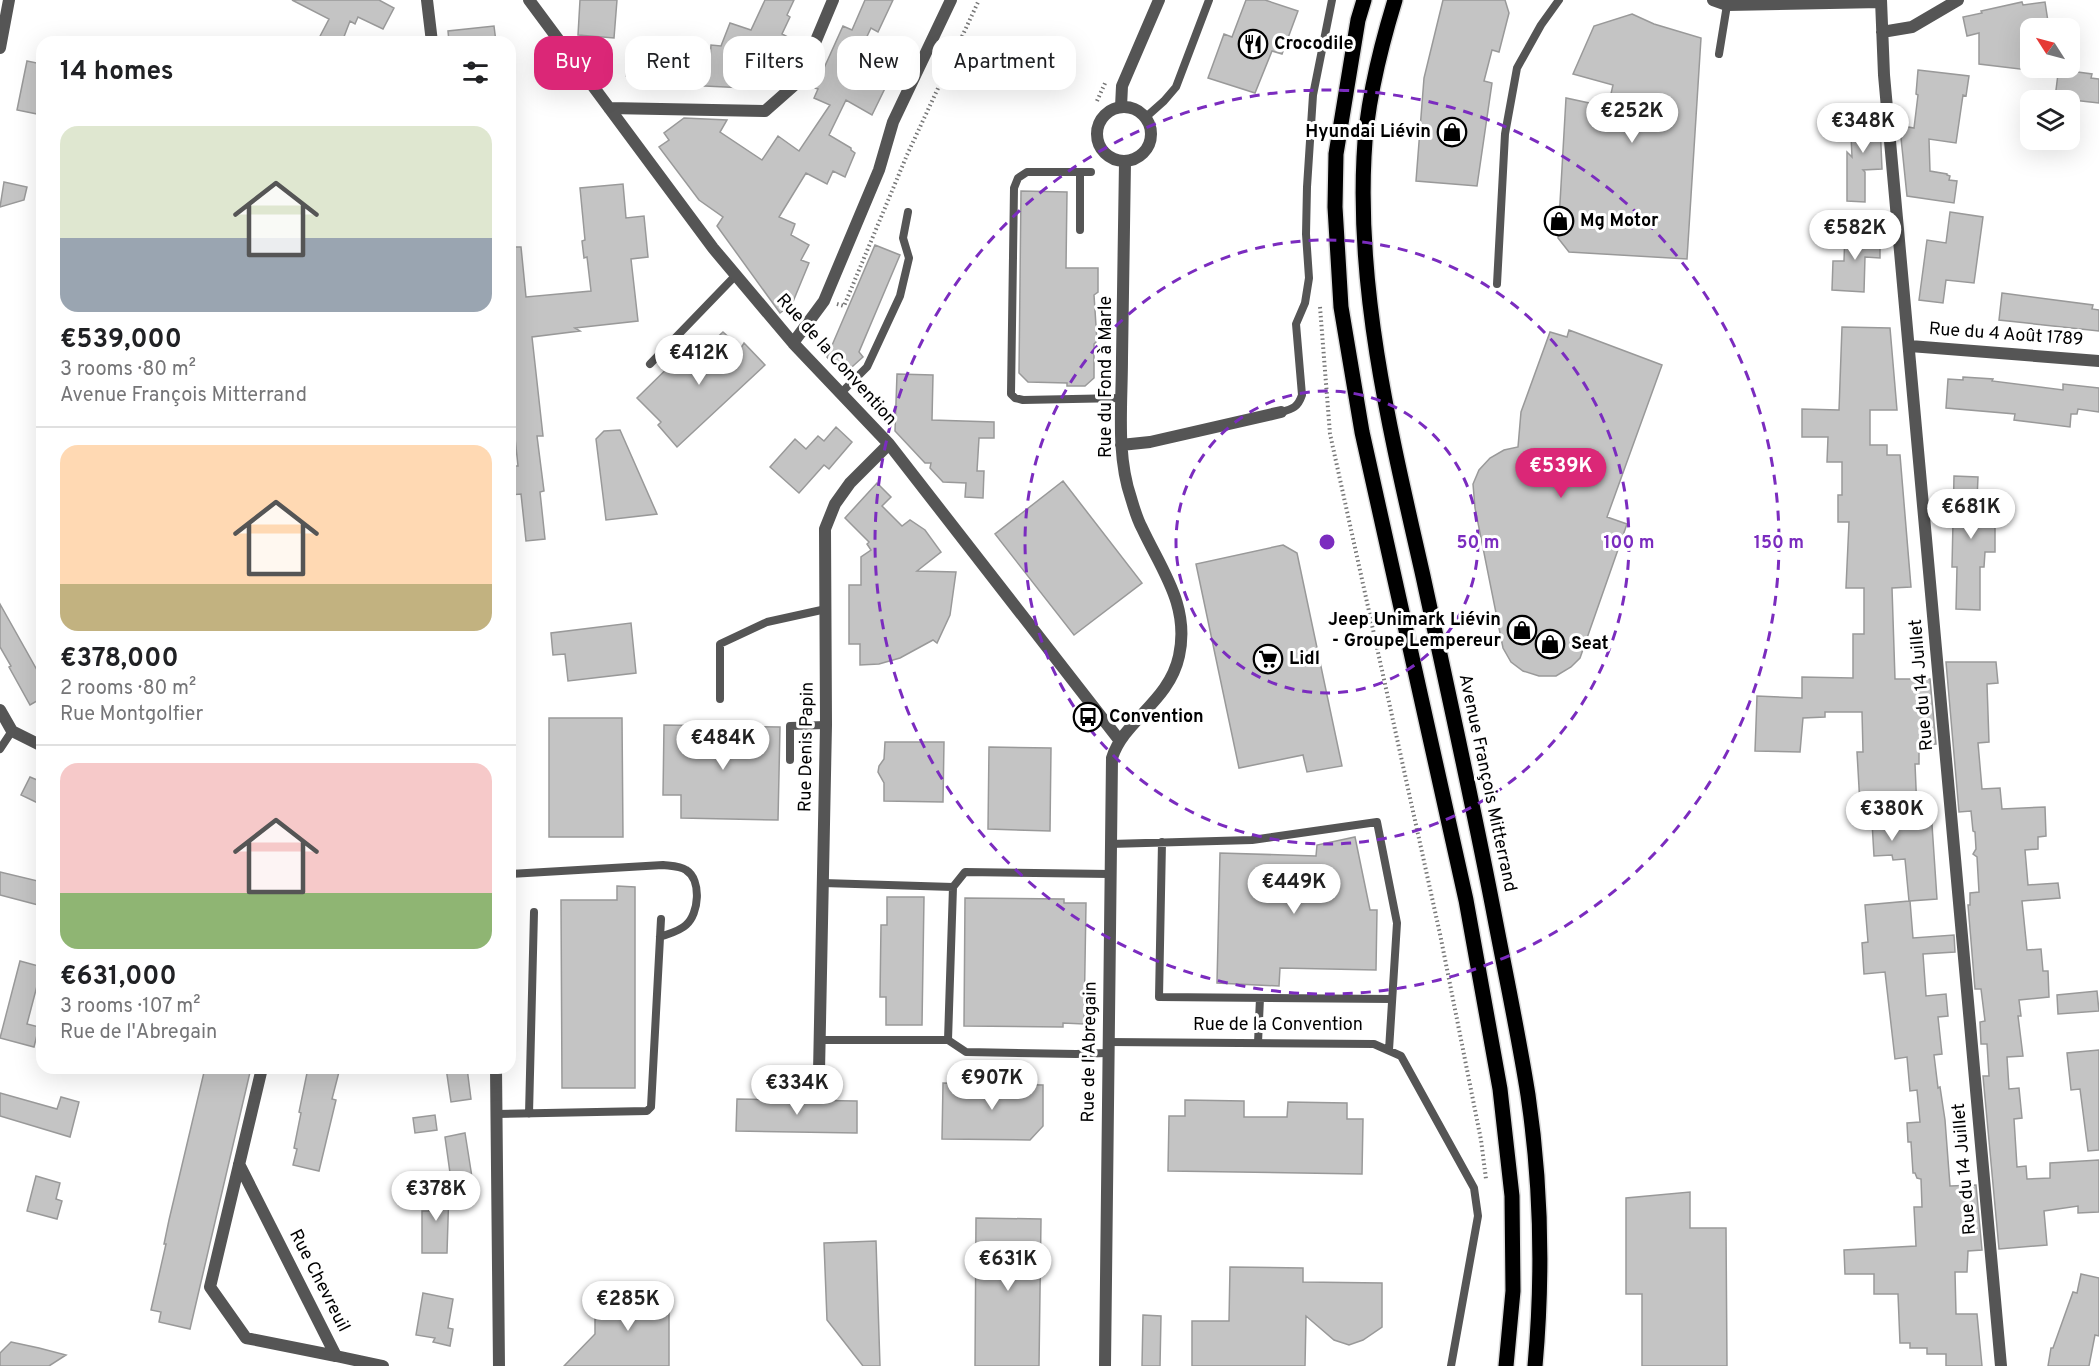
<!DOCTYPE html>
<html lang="en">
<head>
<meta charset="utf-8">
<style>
  body { margin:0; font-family:Overpass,sans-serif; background:#f2f2f2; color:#202124; height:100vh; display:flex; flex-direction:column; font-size:22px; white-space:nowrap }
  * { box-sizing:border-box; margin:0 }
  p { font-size:20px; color:#757577 }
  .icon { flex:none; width:33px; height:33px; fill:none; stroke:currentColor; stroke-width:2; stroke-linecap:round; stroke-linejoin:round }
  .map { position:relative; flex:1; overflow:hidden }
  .side { position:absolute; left:36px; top:36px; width:480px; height:1038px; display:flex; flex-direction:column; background:#fff; border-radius:18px; box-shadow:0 6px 24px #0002 }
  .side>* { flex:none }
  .banner { position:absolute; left:534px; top:36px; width:570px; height:54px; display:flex; gap:12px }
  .needle { width:39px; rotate:306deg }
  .tools { position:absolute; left:2020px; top:18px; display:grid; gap:12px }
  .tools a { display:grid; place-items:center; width:60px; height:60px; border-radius:12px; background:#fff; box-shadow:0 6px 24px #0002; font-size:30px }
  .price { position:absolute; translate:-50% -51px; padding:0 14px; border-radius:21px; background:#fff; color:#222; font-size:20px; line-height:39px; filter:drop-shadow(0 2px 3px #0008) }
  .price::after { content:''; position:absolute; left:50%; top:36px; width:18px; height:14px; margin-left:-9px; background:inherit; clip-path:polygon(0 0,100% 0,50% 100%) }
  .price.on { background:#db2777; color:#fff }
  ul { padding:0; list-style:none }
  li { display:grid; align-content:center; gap:12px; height:318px; padding:0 24px }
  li+li { border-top:2px solid #e0e0e0 }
  li span { display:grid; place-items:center; height:186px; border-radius:18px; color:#555 }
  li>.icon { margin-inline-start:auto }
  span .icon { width:108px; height:108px; fill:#fffc; stroke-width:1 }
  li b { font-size:26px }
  h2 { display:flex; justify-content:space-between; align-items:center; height:72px; padding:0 24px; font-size:26px }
  .pill { padding:0 21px; border-radius:18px; background:#fff; box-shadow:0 6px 24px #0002; font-size:21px; line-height:54px }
  .pill.on { background:#db2777; color:#fff }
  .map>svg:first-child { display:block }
</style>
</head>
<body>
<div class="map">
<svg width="2099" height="1366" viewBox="0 0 2099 1366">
  <rect width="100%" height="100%" fill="#fff"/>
  <path fill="#c4c4c4" stroke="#999" stroke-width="1.5" d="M292 0H379L394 8 383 29 358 17 355 24 350 21 342 42H317L329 19Z
    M580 0H617L614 38 578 35Z
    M765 0H794L787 15 790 17 782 34 788 37 773 69 748 57 746 88 663 84 664 78 626 76 628 50 665 52V58L710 60 711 45 721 46 730 23 751 30Z
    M865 0H893L878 32 871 28 854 64 889 80 872 115 846 100 829 135 851 148V150L855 153 845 177 833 171 827 184 806 173 779 217 795 224 791 235 809 245 801 260 809 263 792 304 780 313 717 226 723 217 699 200 659 147 669 140 664 133 684 118 727 120 720 132 762 160 778 136 799 151 830 105 814 98 818 89 815 88 843 26 852 30Z
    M1246 0H1265L1298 11 1282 54 1272 51 1255 93 1208 78 1224 34 1232 37Z
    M1443 0H1505L1509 13 1499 52 1492 50 1484 81 1492 83 1477 186 1416 181 1424 78Z
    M2022 2 2023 5 2045 2 2049 28H2031V41L2028 42V70L1979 64V33L1967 36 1963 17 1982 13 1981 11Z
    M1632 14 1654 24 1701 38 1687 259 1569 252 1558 238 1566 98 1608 107 1613 85 1573 74 1594 26Z
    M494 26 496 42H449L448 31Z
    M27 61 42 64V115L17 110Z
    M1918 70 1969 76 1966 96 1963 95 1956 143 1929 139 1930 171 1947 174V175L1950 176 1949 180 1957 181 1954 203 1907 196 1901 138H1898L1897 125 1914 128 1918 95 1916 94Z
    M2070 71 2092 74 2091 78 2099 79V103L2055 98 2058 74 2070 75Z
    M1850 113H1875L1876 123H1880L1882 169 1863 170 1865 172V202L1847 201V152L1852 157Z
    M4 182 27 187 24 200 0 207Z
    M623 184 626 218 644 216 648 257 631 259 638 321 575 328 580 331 532 337 543 436H537L544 491 540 492 545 539 526 541 521 494 510 495V466H518L513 419H510V247H521L526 297 591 291 587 257 584 258 582 241 585 240 580 188Z
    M1021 191 1067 192 1066 268H1098V292L1094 295 1097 341 1094 344V378L1085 386H1067V383L1028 382 1019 373Z
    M1950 212 1983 217 1974 283 1946 280 1943 303 1919 300 1927 240 1946 243Z
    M1845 232 1880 234V258L1865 257 1864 292 1832 290 1833 261H1844Z
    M875 245 900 255 859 352 863 357 843 375 827 357Z
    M2002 293 2093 305 2092 309 2099 310V331L1999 320Z
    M1842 327 1890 328 1897 410H1870V445H1887V455H1900L1911 587 1892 588 1895 679H1930L1936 744 1919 745V764H1915L1917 811 1931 810 1937 899 1910 901 1913 938 1954 935 1955 952 1923 954 1926 996 1946 994 1948 1016 1938 1017 1942 1054 1934 1055 1938 1088 1940 1087 1945 1120 1950 1186 1976 1185 1982 1250 1968 1251 1967 1272H1955L1956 1314H1977L1982 1366H1946V1354H1927V1348H1910V1343H1900L1898 1294H1874V1274H1845L1844 1250 1916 1246 1914 1207H1922L1921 1179 1917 1178 1915 1173H1913L1911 1142H1908L1907 1123 1920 1122 1917 1090 1910 1091 1907 1057 1895 1059 1885 972 1864 974 1862 943 1868 942 1865 905 1909 901 1905 859 1893 860 1892 855 1874 856 1871 805H1860L1857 752H1863L1862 712H1825V717L1803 718 1800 752 1755 751 1757 696 1802 698V677L1853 678V634H1864V588H1846L1849 522H1838V495H1842V462H1827L1828 437H1802V409L1839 410Z
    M1569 330 1662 365 1607 517 1627 524 1580 658 1571 667 1556 676H1539L1523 671 1511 662 1503 648 1475 508 1473 484 1479 470 1490 458 1504 450 1518 447 1521 412 1550 332 1567 337Z
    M723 332 741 348 744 343 765 365 677 447 658 425 661 422 637 398 685 351 694 359Z
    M897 374 933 375 932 420 994 422V438H979L977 471H984L983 498 965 497 966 483 943 482 930 468 931 463H925L895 431Z
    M1963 377 1993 379 1992 381 2063 390V384L2099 388V412L2078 409 2077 414H2071L2070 427 2014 420 2015 414 1946 408 1948 379 1963 380Z
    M836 427 852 442 829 469 824 465 799 493 770 467 795 439 806 449 818 436 824 441Z
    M620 430 657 514 606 520 596 439 604 431Z
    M1954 476 1978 477 1977 500H1995V552H1985L1984 567H1980V610L1956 609 1957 567H1952Z
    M1063 481 1142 583 1074 635 995 534Z
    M877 483 891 497 882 506 902 526 910 520 925 530 941 552 917 571 956 572 950 615 937 643 933 640 900 658 879 664 860 665V644H849V585H861V557L871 550 867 544 869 542 845 518Z
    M1283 545 1297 553 1342 766 1307 772 1303 755 1239 768 1196 564Z
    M0 604 42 679V698L30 705 9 667 11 666 0 647Z
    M631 623 636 673 568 681 565 654 553 655 551 633Z
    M1946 662H1996L1998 683 1987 684 1989 742 1978 743 1982 789 2000 788 2002 809 2045 807 2046 836 2038 837V849L2025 850 2028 885 2058 883 2060 898 2022 901 2027 950 2041 949 2043 971H2048L2049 997 2019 1000 2021 1016H2018L2023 1056 2007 1057 2009 1089 2019 1088 2022 1118 2014 1119 2017 1167 2026 1166 2027 1179 2050 1178V1163L2099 1160V1212L2078 1213V1206L2044 1211 2047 1245 1999 1249 1983 1076H1989L1987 1044H1981L1980 1022 1985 1021 1981 989H1975L1968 905H1970V893L1979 892 1977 857 1973 854 1976 849 1975 832 1973 831 1971 811 1959 812Z
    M549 718H622L623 837H549Z
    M664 725 780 727 778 820 681 818V795H663Z
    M885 742H944L943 802 884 801V783L878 772 879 766 884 759Z
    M989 747 1051 748 1050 831 988 829Z
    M30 777 42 782V805L21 795Z
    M1355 837 1370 910H1377L1376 970 1280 968 1279 986 1217 983 1220 853 1316 856 1317 845Z
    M0 872 42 882V906L0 895Z
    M617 886 635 887V1088H562L561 900H617Z
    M887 897H924L922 1025H886V997H880L881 925H887Z
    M965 898 1064 899V903H1086L1084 1024 1063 1023V1027L964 1026Z
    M20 961 42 967 27 1024 39 1027 34 1047 0 1038Z
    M2097 991 2099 1011 2058 1014 2057 995Z
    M2099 1050V1150L2088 1151 2080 1089 2071 1090 2067 1053Z
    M205 1068H251L190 1329 159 1322 161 1312 151 1310 166 1244H164L169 1220Z
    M308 1068H340L332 1099 336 1100 319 1171 293 1165 297 1149 294 1148 301 1113 299 1112Z
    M446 1068H467L471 1099 451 1102Z
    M943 1083 1043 1085V1126L1030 1140 942 1139Z
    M0 1093 57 1109 61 1097 79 1102 70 1137 0 1116Z
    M737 1099 857 1101V1133L736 1131Z
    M1185 1100 1244 1101V1117H1287L1288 1102 1347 1103V1119H1363L1362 1174 1168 1171 1169 1116H1185Z
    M435 1115 437 1130 415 1133 413 1118Z
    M465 1133 472 1177 451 1180 445 1137Z
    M36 1176 60 1183 56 1199 62 1201 57 1219 27 1211Z
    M427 1188H449L447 1253H422V1211H429Z
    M1690 1192V1228H1726L1727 1366H1642V1294H1626V1198Z
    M976 1218 1041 1219 1039 1366H975Z
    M876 1241 880 1366H863L827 1320 824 1243Z
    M1230 1267 1303 1268V1282L1382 1283V1327L1363 1340 1349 1345 1334 1340 1306 1316 1305 1366H1192V1321H1229Z
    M2081 1274 2099 1278V1336L2095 1335 2089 1366H2048L2051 1348H2053L2073 1292 2077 1293Z
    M423 1293 453 1299 448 1328 453 1329 450 1346 433 1342 435 1338 416 1335Z
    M595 1294H669V1366H564L595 1334Z
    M1143 1315 1161 1316 1160 1366H1142Z
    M11 1342 39 1348 66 1355 49 1366H0V1353Z"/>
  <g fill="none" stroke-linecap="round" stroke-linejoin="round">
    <g stroke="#dbdbdb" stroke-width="18">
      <path id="primary" d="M1364 0 1358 20 1336 154 1335 207 1341 307 1362 432 1466 900 1500 1089 1512 1196 1513 1291 1506 1366
        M1395 0C1380 49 1366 106 1364 157 1357 298 1392 439 1423 576 1448 692 1474 808 1496 924 1507 981 1519 1038 1528 1095 1541 1183 1543 1277 1535 1366"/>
    </g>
    <path stroke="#777" stroke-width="4" stroke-dasharray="1.5 3" stroke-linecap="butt" d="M1097 101 1106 81
      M837 304 844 306 907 155 979 0
      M1320 307 1330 434 1440 934 1481 1140 1486 1179"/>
    <path stroke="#555" stroke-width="8" d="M1719 54 1727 5
      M1146 117 1164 101 1176 87 1209 0
      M1080 172V230
      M1091 172H1027L1018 178 1014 188 1011 394 1015 398 1023 400 1122 398
      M1497 284 1505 134 1517 68 1541 25 1559 0
      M650 364 736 275
      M841 393 867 367 900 296 909 258 903 238 908 212
      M1281 412C1293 409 1298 407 1302 395L1296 324 1305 303 1309 278 1306 234 1307 187 1313 95 1332 0
      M720 699V644L767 622 826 609
      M0 749 12 731
      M790 760V726L826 725
      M1162 842 1159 997 1392 999
      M1110 844 1252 840 1377 822 1397 923 1389 1050
      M510 874 663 865C670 866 680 866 686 870 702 880 699 914 686 925 680 931 668 934 660 937
      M823 883 953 887
      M820 1040H948
      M1108 1042 1374 1044 1401 1056 1474 1188 1478 1216 1451 1366
      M1258 1043 1260 998
      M1107 1053 1076 1054 966 1052 948 1040 953 887 965 872 1110 874
      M496 1114 647 1111 651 1107 661 919
      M529 1114 534 912"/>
    <path stroke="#555" stroke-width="12" d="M336 1356 383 1366"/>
    <path stroke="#555" stroke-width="12" d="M529 0 713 248 793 343 889 444 1120 741
      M1713 0 1727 5 1881 2
      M1881 0 1884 75 2001 1366
      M1882 32 1912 27 1958 0
      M0 48 9 0
      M1097 134a27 27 0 1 1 54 0a27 27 0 1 1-54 0Z
      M1121 107 1122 86 1159 0
      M609 108 765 111 799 81 833 0
      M793 343 824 301 879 170 893 122 951 0
      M1910 346 2099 361
      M1121 445 1150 442 1281 412
      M0 710 12 731 42 746
      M819 1072 826 725 825 529 835 504 850 483 889 444
      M239 1164 336 1356 246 1338 210 1287 262 1068
      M1105 1366 1112 758C1124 720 1169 702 1179 656 1190 606 1162 571 1142 528 1137 519 1134 508 1131 498 1116 454 1122 405 1122 358 1123 293 1124 227 1125 162"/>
    <path stroke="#555" stroke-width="12" d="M427 0 432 42
      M496 1068 499 1366"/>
    <use href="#primary" stroke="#000" stroke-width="15"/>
  </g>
  <g fill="none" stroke="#7b2cbf" stroke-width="3" stroke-dasharray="10 8">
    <circle cx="1327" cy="542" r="151"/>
    <circle cx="1327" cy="542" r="302"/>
    <circle cx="1327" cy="542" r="452"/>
  </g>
  <defs>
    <g id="restaurant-ring" transform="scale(1.5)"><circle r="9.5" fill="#fff" stroke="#000" stroke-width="1.5"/><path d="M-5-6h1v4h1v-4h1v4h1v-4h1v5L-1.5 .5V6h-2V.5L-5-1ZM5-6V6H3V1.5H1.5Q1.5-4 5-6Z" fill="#000"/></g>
    <g id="shop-ring" transform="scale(1.5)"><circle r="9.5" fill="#fff" stroke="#000" stroke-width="1.5"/><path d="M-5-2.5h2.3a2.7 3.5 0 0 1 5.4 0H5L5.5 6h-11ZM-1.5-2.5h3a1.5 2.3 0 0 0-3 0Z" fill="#000"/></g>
    <g id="supermarket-ring" transform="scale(1.5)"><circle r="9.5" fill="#fff" stroke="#000" stroke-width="1.5"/><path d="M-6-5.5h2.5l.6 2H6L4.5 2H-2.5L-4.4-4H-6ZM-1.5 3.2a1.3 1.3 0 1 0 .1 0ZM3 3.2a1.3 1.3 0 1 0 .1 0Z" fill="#000"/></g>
    <g id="bus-ring" transform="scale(1.5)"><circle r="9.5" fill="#fff" stroke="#000" stroke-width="1.5"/><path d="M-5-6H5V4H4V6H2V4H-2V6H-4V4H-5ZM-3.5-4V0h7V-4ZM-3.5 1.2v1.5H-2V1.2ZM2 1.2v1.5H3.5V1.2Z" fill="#000"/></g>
  </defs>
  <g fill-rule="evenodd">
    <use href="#restaurant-ring" x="1253" y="44"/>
    <use href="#shop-ring" x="1452" y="132"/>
    <use href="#shop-ring" x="1559" y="221"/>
    <use href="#shop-ring" x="1522" y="630"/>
    <use href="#shop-ring" x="1550" y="644"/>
    <use href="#supermarket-ring" x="1268" y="659"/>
    <use href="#bus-ring" x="1088" y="717"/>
  </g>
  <g text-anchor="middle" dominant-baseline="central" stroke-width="6" stroke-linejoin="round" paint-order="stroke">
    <g font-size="18" font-weight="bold" fill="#000" stroke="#fff" text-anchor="start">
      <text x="1274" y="44">Crocodile</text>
      <text x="1431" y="132" text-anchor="end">Hyundai Liévin</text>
      <text x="1580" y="221">Mg Motor</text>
      <text x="1501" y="620" text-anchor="end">Jeep Unimark Liévin<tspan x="1501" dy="21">- Groupe Lempereur</tspan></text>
      <text x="1571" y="644">Seat</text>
      <text x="1289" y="659">Lidl</text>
      <text x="1109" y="717">Convention</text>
    </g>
    <g font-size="18" fill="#000" stroke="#fff">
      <text transform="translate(2006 335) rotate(4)">Rue du 4 Août 1789</text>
      <text transform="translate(836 360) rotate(48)">Rue de la Convention</text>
      <text transform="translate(1106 377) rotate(-90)">Rue du Fond à Marle</text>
      <text transform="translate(1922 685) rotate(-95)">Rue du 14 Juillet</text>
      <text transform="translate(807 747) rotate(-89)">Rue Denis Papin</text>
      <text transform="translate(1487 783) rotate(78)">Avenue François Mitterrand</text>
      <text x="1278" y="1025">Rue de la Convention</text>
      <text transform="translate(1090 1052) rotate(-89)">Rue de l'Abregain</text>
      <text transform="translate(1965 1169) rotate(-95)">Rue du 14 Juillet</text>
      <text transform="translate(319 1281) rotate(63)">Rue Chevreuil</text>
    </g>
  </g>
  <circle cx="1327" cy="542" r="9" fill="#7b2cbf" stroke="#fff" stroke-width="3"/>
  <g font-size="18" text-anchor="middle" font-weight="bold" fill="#7b2cbf" stroke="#fff" stroke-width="6" stroke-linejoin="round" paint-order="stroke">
    <text x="1478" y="548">50 m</text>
    <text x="1629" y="548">100 m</text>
    <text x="1779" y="548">150 m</text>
  </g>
</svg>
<div class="tools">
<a><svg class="needle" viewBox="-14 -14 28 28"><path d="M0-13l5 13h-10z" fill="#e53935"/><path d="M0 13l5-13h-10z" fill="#757577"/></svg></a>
<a><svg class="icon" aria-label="layers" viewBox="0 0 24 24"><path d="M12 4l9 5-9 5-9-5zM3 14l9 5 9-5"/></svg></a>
</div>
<b class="price" style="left:1632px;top:144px">€252K</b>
<b class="price" style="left:1863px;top:154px">€348K</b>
<b class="price" style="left:1855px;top:261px">€582K</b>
<b class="price" style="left:699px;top:386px">€412K</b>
<b class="price on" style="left:1561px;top:499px">€539K</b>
<b class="price" style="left:1971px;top:540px">€681K</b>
<b class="price" style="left:723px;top:771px">€484K</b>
<b class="price" style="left:1892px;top:842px">€380K</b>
<b class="price" style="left:1294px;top:915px">€449K</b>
<b class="price" style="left:992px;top:1111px">€907K</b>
<b class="price" style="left:797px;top:1116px">€334K</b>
<b class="price" style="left:436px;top:1222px">€378K</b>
<b class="price" style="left:1008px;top:1292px">€631K</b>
<b class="price" style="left:628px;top:1332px">€285K</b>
<div class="banner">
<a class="pill on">Buy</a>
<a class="pill">Rent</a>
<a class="pill">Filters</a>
<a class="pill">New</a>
<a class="pill">Apartment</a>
</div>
<section class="side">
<h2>14 homes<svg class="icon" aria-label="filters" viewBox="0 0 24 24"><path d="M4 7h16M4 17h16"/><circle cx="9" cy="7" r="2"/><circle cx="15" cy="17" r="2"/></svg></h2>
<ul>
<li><span style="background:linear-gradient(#dfe7d0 60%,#9aa5b1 0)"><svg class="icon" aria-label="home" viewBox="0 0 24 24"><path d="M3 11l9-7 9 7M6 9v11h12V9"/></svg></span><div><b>€539,000</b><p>3 rooms · 80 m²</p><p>Avenue François Mitterrand</p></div></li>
<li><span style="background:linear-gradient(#ffd9b3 75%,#c2b280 0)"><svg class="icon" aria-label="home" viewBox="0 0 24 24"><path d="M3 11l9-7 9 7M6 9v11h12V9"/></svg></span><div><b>€378,000</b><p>2 rooms · 80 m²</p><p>Rue Montgolfier</p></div></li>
<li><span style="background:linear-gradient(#f6c9c9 70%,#8fb573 0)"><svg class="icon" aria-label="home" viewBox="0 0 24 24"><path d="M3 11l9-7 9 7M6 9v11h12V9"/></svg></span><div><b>€631,000</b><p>3 rooms · 107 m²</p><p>Rue de l'Abregain</p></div></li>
</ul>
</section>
</div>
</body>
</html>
